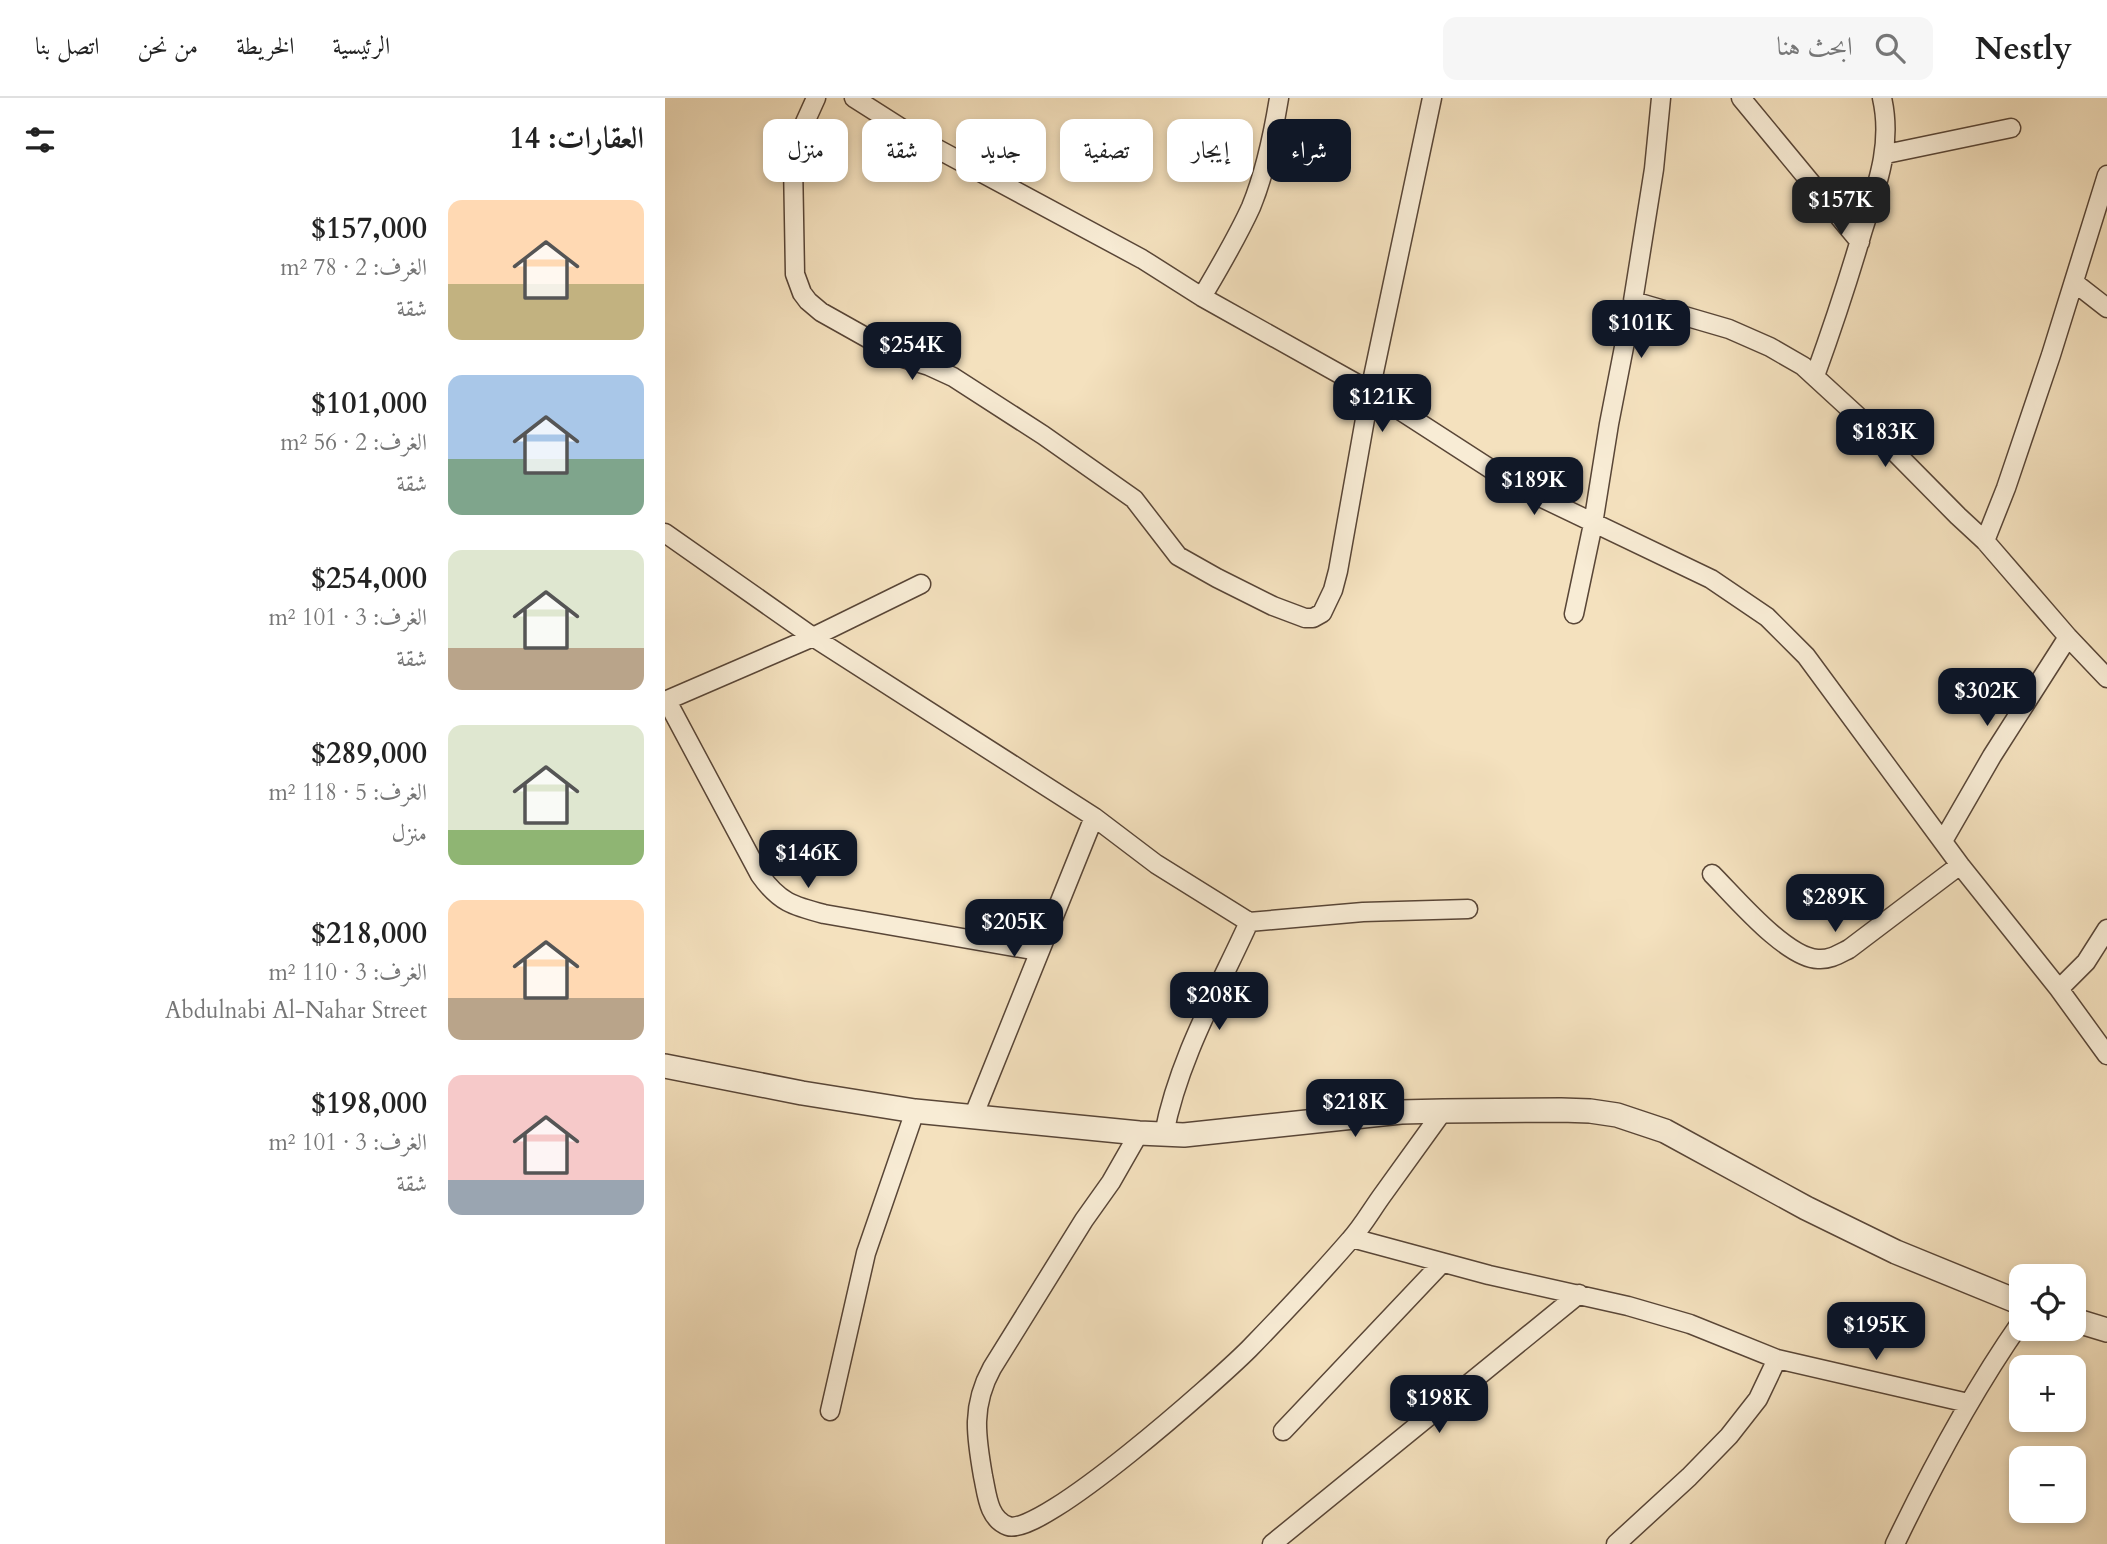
<!DOCTYPE html>
<html lang="ar">
<head>
<meta charset="utf-8">
<style>
  body { margin:0; font-family:Cardo,Amiri,serif; background:#f6f6f6; color:#222; direction:rtl; height:100vh; display:flex; flex-direction:column; font-size:26px; white-space:nowrap }
  * { box-sizing:border-box; margin:0 }
  p { font-size:23px; color:#767676 }
  .icon { flex:none; width:38px; height:38px; fill:none; stroke:currentColor; stroke-width:2; stroke-linecap:round; stroke-linejoin:round }
  .map { position:relative; flex:1; overflow:hidden; direction:ltr }
  .drawer { display:flex; flex-direction:column; background:#fff; width:665px }
  .drawer>* { flex:none }
  .banner { position:absolute; left:21px; top:21px; width:665px; height:63px; direction:rtl; display:flex; gap:14px }
  .fabs { position:absolute; left:1344px; top:1166px; display:grid; gap:14px }
  .fabs a { display:grid; place-items:center; width:77px; height:77px; border-radius:14px; background:#fff; box-shadow:0 4px 10px #0003; font-size:35px }
  .price { position:absolute; translate:-50% -60px; padding:0 16px; border-radius:14px; background:#111827; color:#fff; font-size:23px; line-height:46px; filter:drop-shadow(0 2px 4px #0008) }
  .price::after { content:''; position:absolute; left:50%; top:42px; width:21px; height:16px; margin-left:-10px; background:inherit; clip-path:polygon(0 0,100% 0,50% 100%) }
  .price.current { background:#222; color:#fff }
  ul { padding:0; list-style:none }
  li { display:flex; align-items:center; gap:21px; height:175px; padding:0 21px }
  li span { display:grid; place-items:center; flex:none; width:196px; height:140px; border-radius:14px; color:#555 }
  li>.icon { margin-inline-start:auto }
  span .icon { width:84px; height:84px; fill:#fffc; stroke-width:1 }
  li b { font-size:30px }
  h2 { display:flex; justify-content:space-between; align-items:center; height:84px; padding:0 21px; font-size:30px }
  .chip { padding:0 24px; border-radius:14px; background:#fff; box-shadow:0 4px 10px #0003; font-size:24px; line-height:63px }
  .chip.current { background:#111827; color:#fff }
  header { display:flex; align-items:center; gap:42px; box-sizing:border-box; height:98px; padding:0 35px; background:#fff; border-bottom:2px solid #e0e0e0 }
  header strong { font-size:33px }
  nav { display:flex; gap:38px; margin-inline-start:auto; font-size:24px }
  .search { width:490px; height:63px; background:#f6f6f6; display:flex; align-items:center; gap:18px; box-sizing:border-box; padding:0 24px; border-radius:14px; color:#767676; font-size:26px }
  main { display:flex; flex:1; min-height:0 }
  .map>svg:first-child { display:block }
</style>
</head>
<body>
<header>
<strong>Nestly</strong>
<div class="search"><svg class="icon" aria-label="search" viewBox="0 0 24 24"><circle cx="10" cy="10" r="6"/><path d="M15 15l6 6"/></svg>ابحث هنا</div>
<nav><a>الرئيسية</a><a>الخريطة</a><a>من نحن</a><a>اتصل بنا</a></nav>
</header>
<main>
<div class="map">
<svg width="1442" height="1446" viewBox="0 0 1442 1446">
  <rect width="100%" height="100%" fill="#f4e1be"/>
  <filter id="stains"><feTurbulence type="fractalNoise" baseFrequency=".00286" numOctaves="4"/><feColorMatrix values="0 0 0 0 .2 0 0 0 0 .09 0 0 0 0 .02 0 0 0 .5 -.17"/></filter>
  <radialGradient id="worn" r=".72"><stop offset=".6" stop-color="#630" stop-opacity="0"/><stop offset="1" stop-color="#630" stop-opacity=".3"/></radialGradient>
  <g fill="none" stroke-linecap="round" stroke-linejoin="round">
    <g stroke="#594637" stroke-width="21">
      <path id="minor" d="M151 0 132 42 128 64 130 176 137 195 143 203 156 214 238 260 264 268 288 279 378 337 469 401 513 458 552 480 608 508 640 520H648L657 515 668 492 673 473 705 293 767 0
        M189 0 252 40 477 161 537 199 705 293 852 388 1046 481 1102 519 1141 558 1295 767 1394 891 1442 957
        M1076 0 1195 144
        M1221 56 1346 30
        M1410 185 1442 210
        M537 199C554 170 572 140 586 109 600 75 608 37 614 0
        M968 203 1064 231 1105 249 1138 268 1211 335 1293 418 1320 443 1403 539 1442 580
        M1150 278C1167 231 1183 183 1197 135 1211 90 1228 48 1217 0
        M0 435 148 539 429 719 491 766 584 824 698 814 803 811
        M1320 443 1341 390 1386 257 1442 77
        M909 516 928 426 944 326 968 203 989 71 996 0
        M0 603 148 539 256 486
        M2 603 95 777C114 804 128 808 159 816L373 853
        M1278 743 1327 658 1403 539
        M1047 776C1070 799 1121 860 1153 861 1165 862 1174 856 1184 851L1295 767
        M1394 891 1421 864 1442 831
        M308 1019 429 719
        M474 1035 446 1084 419 1122 327 1270C306 1308 311 1338 318 1378 322 1396 323 1421 343 1428 376 1440 555 1280 584 1251 618 1216 653 1179 685 1142 697 1129 706 1113 716 1099 737 1070 758 1041 778 1013
        M499 1036C513 962 553 892 584 824
        M687 1140 824 1177 963 1208 1025 1226 1112 1261 1093 1301 1064 1338 1024 1379 951 1446
        M1112 1261 1303 1305
        M165 1313 201 1155 250 1013
        M618 1333 777 1165
        M607 1446 914 1196
        M1230 1446C1267 1369 1307 1294 1356 1224"/>
    </g>
    <g stroke="#594637" stroke-width="26">
      <path id="tertiary" d="M0 968 137 995 250 1013 474 1035 519 1037 736 1014 778 1013 896 1012 925 1013 952 1017 1000 1033 1141 1110 1231 1154 1356 1205
        M1409 1222 1442 1232"/>
    </g>
    <use href="#minor" stroke="#f8ecd5" stroke-width="18"/>
    <use href="#tertiary" stroke="#f8ecd5" stroke-width="23"/>
  </g>
  <rect width="100%" height="100%" filter="url(#stains)"/>
  <rect width="100%" height="100%" fill="url(#worn)"/>
</svg>
<div class="fabs">
<a><svg class="icon" aria-label="locate" viewBox="0 0 24 24"><circle cx="12" cy="12" r="6"/><path d="M12 2v4M12 18v4M2 12h4M18 12h4"/></svg></a>
<a>+</a>
<a>−</a>
</div>
<b class="price current" style="left:1176px;top:139px">$157K</b>
<b class="price" style="left:976px;top:262px">$101K</b>
<b class="price" style="left:247px;top:284px">$254K</b>
<b class="price" style="left:717px;top:336px">$121K</b>
<b class="price" style="left:1220px;top:371px">$183K</b>
<b class="price" style="left:869px;top:419px">$189K</b>
<b class="price" style="left:1322px;top:630px">$302K</b>
<b class="price" style="left:143px;top:792px">$146K</b>
<b class="price" style="left:1170px;top:836px">$289K</b>
<b class="price" style="left:349px;top:861px">$205K</b>
<b class="price" style="left:554px;top:934px">$208K</b>
<b class="price" style="left:690px;top:1041px">$218K</b>
<b class="price" style="left:1211px;top:1264px">$195K</b>
<b class="price" style="left:774px;top:1337px">$198K</b>
<div class="banner">
<a class="chip current">شراء</a>
<a class="chip">إيجار</a>
<a class="chip">تصفية</a>
<a class="chip">جديد</a>
<a class="chip">شقة</a>
<a class="chip">منزل</a>
</div>
</div>
<section class="drawer">
<h2>العقارات: 14<svg class="icon" aria-label="filters" viewBox="0 0 24 24"><path d="M4 7h16M4 17h16"/><circle cx="9" cy="7" r="2"/><circle cx="15" cy="17" r="2"/></svg></h2>
<ul>
<li><span style="background:linear-gradient(#ffd9b3 60%,#c2b280 0)"><svg class="icon" aria-label="home" viewBox="0 0 24 24"><path d="M3 11l9-7 9 7M6 9v11h12V9"/></svg></span><div><b>$157,000</b><p>الغرف: 2 · 78 m²</p><p>شقة</p></div></li>
<li><span style="background:linear-gradient(#a9c7e8 60%,#7fa58c 0)"><svg class="icon" aria-label="home" viewBox="0 0 24 24"><path d="M3 11l9-7 9 7M6 9v11h12V9"/></svg></span><div><b>$101,000</b><p>الغرف: 2 · 56 m²</p><p>شقة</p></div></li>
<li><span style="background:linear-gradient(#dfe7d0 70%,#b9a48a 0)"><svg class="icon" aria-label="home" viewBox="0 0 24 24"><path d="M3 11l9-7 9 7M6 9v11h12V9"/></svg></span><div><b>$254,000</b><p>الغرف: 3 · 101 m²</p><p>شقة</p></div></li>
<li><span style="background:linear-gradient(#dfe7d0 75%,#8fb573 0)"><svg class="icon" aria-label="home" viewBox="0 0 24 24"><path d="M3 11l9-7 9 7M6 9v11h12V9"/></svg></span><div><b>$289,000</b><p>الغرف: 5 · 118 m²</p><p>منزل</p></div></li>
<li><span style="background:linear-gradient(#ffd9b3 70%,#b9a48a 0)"><svg class="icon" aria-label="home" viewBox="0 0 24 24"><path d="M3 11l9-7 9 7M6 9v11h12V9"/></svg></span><div><b>$218,000</b><p>الغرف: 3 · 110 m²</p><p>Abdulnabi Al-Nahar Street</p></div></li>
<li><span style="background:linear-gradient(#f6c9c9 75%,#9aa5b1 0)"><svg class="icon" aria-label="home" viewBox="0 0 24 24"><path d="M3 11l9-7 9 7M6 9v11h12V9"/></svg></span><div><b>$198,000</b><p>الغرف: 3 · 101 m²</p><p>شقة</p></div></li>
</ul>
</section>
</main>
</body>
</html>
